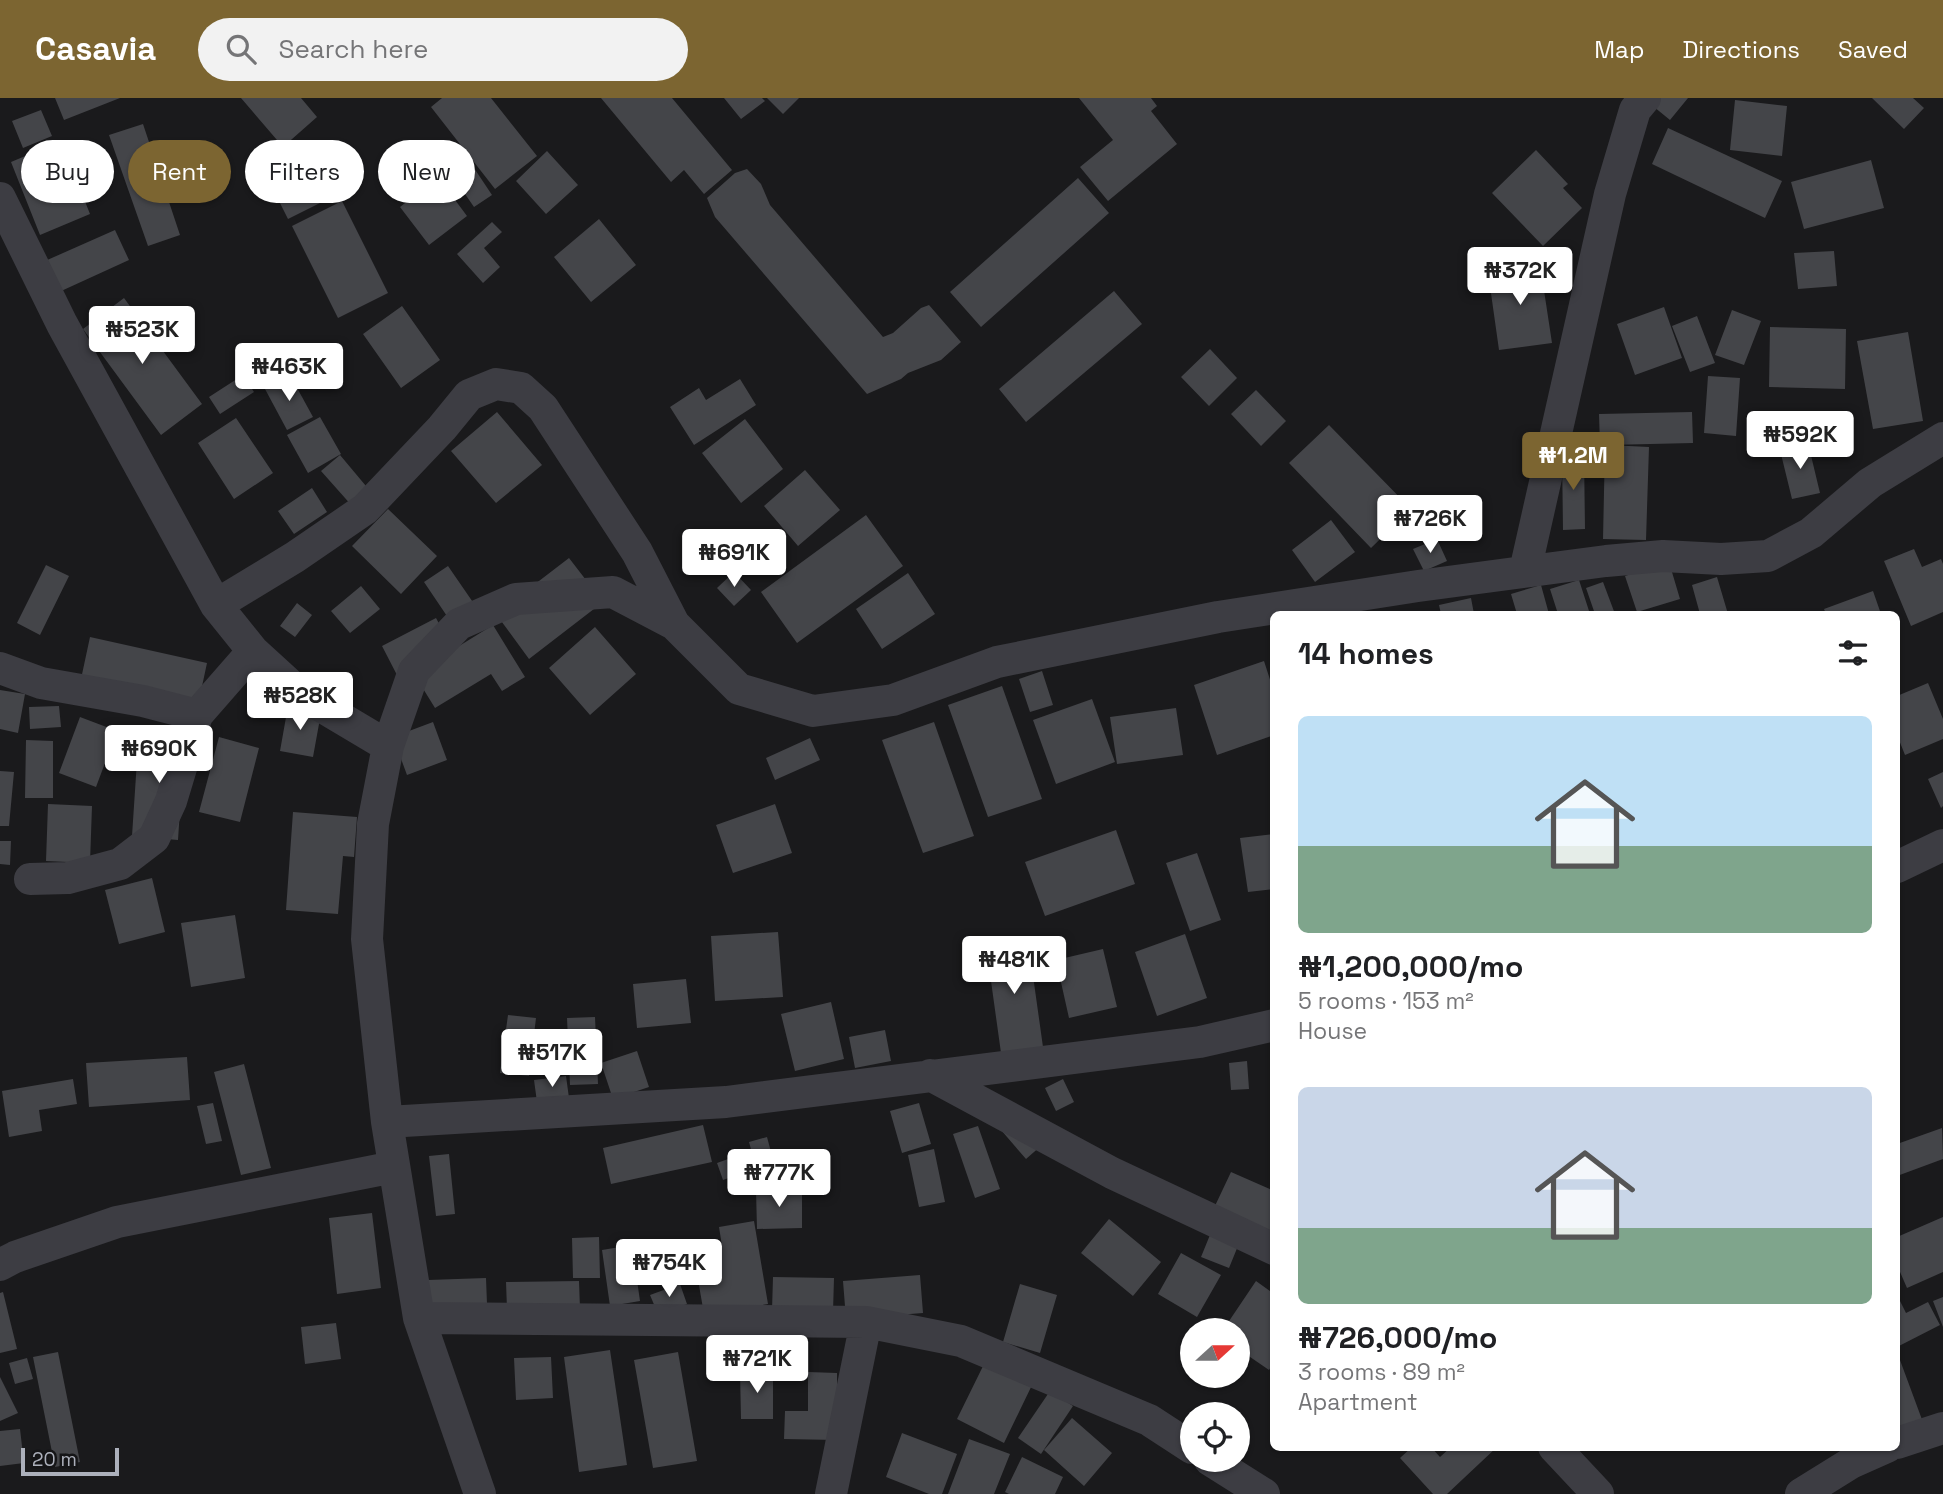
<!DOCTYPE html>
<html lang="en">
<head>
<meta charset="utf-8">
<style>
  body { margin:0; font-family:"Space Grotesk",sans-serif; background:#f2f2f2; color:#202124; height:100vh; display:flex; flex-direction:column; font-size:26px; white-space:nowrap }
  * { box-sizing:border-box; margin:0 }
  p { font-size:23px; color:#757577 }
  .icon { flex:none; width:38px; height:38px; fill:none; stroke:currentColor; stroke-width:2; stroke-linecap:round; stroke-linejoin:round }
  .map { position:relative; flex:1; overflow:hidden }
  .details { position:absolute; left:1270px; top:513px; width:630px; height:840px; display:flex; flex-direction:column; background:#fff; border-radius:10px; box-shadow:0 2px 5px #0004 }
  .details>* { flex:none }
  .hud { position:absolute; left:21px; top:42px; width:665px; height:63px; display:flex; gap:14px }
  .needle { width:46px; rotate:69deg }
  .buttons { position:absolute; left:1180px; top:1220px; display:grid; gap:14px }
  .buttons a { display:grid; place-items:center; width:70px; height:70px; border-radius:50%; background:#fff; box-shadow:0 2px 5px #0004; font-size:35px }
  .scale { position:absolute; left:21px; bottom:18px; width:98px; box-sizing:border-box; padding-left:7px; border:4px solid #acb0bb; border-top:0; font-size:19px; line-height:24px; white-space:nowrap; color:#acb0bb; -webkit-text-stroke:5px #151517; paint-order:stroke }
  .price { position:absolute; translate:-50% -60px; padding:0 16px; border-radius:7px; background:#fff; color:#222; font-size:23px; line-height:46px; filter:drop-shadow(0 2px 4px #0008) }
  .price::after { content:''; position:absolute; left:50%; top:42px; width:21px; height:16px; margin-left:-10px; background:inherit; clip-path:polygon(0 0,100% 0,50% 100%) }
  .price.current { background:#7c6531; color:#fff }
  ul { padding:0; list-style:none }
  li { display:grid; align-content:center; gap:14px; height:371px; padding:0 28px }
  li span { display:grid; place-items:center; height:217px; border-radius:10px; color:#555 }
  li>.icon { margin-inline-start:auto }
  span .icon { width:126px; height:126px; fill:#fffc; stroke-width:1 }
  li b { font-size:30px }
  h2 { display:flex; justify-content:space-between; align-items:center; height:84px; padding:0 28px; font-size:30px }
  .tag { padding:0 24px; border-radius:32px; background:#fff; box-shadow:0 2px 5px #0004; font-size:24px; line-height:63px }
  .tag.current { background:#7c6531; color:#fff }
  header { display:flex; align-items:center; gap:42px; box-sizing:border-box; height:98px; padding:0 35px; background:#7c6531; color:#fff }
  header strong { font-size:33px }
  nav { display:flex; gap:38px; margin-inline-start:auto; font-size:24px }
  .search { width:490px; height:63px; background:#f2f2f2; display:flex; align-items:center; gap:18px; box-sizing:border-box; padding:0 24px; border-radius:38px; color:#757577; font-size:26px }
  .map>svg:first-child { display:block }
</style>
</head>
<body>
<header>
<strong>Casavia</strong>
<div class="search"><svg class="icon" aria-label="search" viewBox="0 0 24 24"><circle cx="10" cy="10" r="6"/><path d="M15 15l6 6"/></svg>Search here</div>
<nav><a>Map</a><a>Directions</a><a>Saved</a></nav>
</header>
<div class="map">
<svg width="1943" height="1396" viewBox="0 0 1943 1396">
  <rect width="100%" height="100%" fill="#1a1a1c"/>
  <path fill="#444549" d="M55 0H120L64 22Z
    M241 0H301L317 19 283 49Z
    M442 0H491L537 58 495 91 431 9Z
    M601 0H672L732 72 704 96 684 72 671 84Z
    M724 0H762L765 3 741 21Z
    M767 0H799L783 16Z
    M1079 0H1151L1157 8 1151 13 1177 46 1108 103 1080 69 1113 42Z
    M1643 0H1688L1670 22Z
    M1872 0H1913L1924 10 1904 31Z
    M1735 2 1787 8 1782 58 1730 52Z
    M41 12 52 38 23 50 12 23Z
    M143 26 180 137 148 148 109 37Z
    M1668 30 1782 83 1765 120 1652 66Z
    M61 43 90 116 40 137 11 64Z
    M1536 52 1568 86 1563 90 1582 110 1543 148 1492 95Z
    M547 53 578 87 546 116 516 83Z
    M1871 62 1884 110 1804 131 1791 84Z
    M474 70 492 97 474 109 456 83Z
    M747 71 761 86 770 107 883 239 893 235 921 210 929 207 961 244 941 262 908 275 901 281 867 296 715 119 707 100 735 75Z
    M332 76 342 94 288 121 279 103Z
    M438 79 467 118 429 147 400 109Z
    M1078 80 1109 115 981 229 950 194Z
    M342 103 388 195 338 220 292 128Z
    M599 121 636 167 591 204 554 159Z
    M492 124 502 134 484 150 500 169 483 185 457 156Z
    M115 132 129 162 59 194 45 163Z
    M1834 153 1837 188 1798 191 1794 155Z
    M1540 166 1552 245 1499 252 1488 174Z
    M1114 193 1142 226 1026 324 999 291Z
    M124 200 202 306 161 337 83 231Z
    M402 208 440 262 401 290 363 236Z
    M1664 209 1682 260 1635 277 1617 226Z
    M1732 212 1761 223 1744 267 1715 257Z
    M1697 218 1715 265 1690 274 1672 228Z
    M1770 229 1846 231 1845 291 1769 289Z
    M1908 234 1923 323 1873 331 1857 243Z
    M1210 251 1237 280 1209 308 1181 279Z
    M243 277 254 294 220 316 209 299Z
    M290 277 313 319 287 332 265 291Z
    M1708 278 1740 280 1736 338 1704 335Z
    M740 281 756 307 694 347 670 309 699 290 706 302Z
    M1256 292 1286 323 1261 348 1231 316Z
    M497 314 542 367 496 405 451 353Z
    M1692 314 1693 345 1608 347 1649 349 1646 442 1603 441 1605 347H1600L1599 316Z
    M320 319 341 356 308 375 287 337Z
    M236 320 273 375 234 401 198 345Z
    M745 321 783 371 741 405 702 355Z
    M1329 327 1411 411 1371 450 1289 365Z
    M1808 345 1820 395 1792 401 1780 352Z
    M1562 356H1584L1585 431 1563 432Z
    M340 357 371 394 353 409 321 373Z
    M805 372 840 412 798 448 764 408Z
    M312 390 327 414 294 436 278 413Z
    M388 411 437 458 401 496 352 448Z
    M866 417 903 468 797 545 761 494Z
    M1331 422 1355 454 1315 484 1292 452Z
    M1437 441 1447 463 1424 473 1413 451Z
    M1914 451 1922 469 1941 461 1943 466V514L1911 528 1884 463Z
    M569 460 603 504 529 561 496 516Z
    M1669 464 1680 501 1637 514 1625 478Z
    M46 467 69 478 40 537 17 525Z
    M448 468 479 513 455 530 424 484Z
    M734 474 751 492 734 508 717 490Z
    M908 475 935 516 882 551 856 511Z
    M1717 479 1728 516H1700L1692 487Z
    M1579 482 1590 516H1558L1550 491Z
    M1603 484 1615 516H1595L1586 490Z
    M1541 487 1549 516H1517L1511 496Z
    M361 488 380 511 350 535 331 513Z
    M1873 493 1881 516H1826L1824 511Z
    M1471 500 1474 516H1441L1439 507Z
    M297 505 312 517 295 539 280 528Z
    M436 520 452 550 398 579 382 548Z
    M493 527 525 579 502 593 491 576 435 610 414 576Z
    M595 529 636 576 590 617 549 570Z
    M90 539 207 565 198 607 81 581Z
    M1264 563 1274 594V637L1217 657 1194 587Z
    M1042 573 1053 607 1030 614 1019 581Z
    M1928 585 1943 621V641L1905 657 1897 637V598Z
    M1002 588 1042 701 988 719 948 607Z
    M0 592 25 596 18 635 0 631Z
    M1092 601 1115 664 1056 686 1033 622Z
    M59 608 61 629 30 631 29 609Z
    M288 608 321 615 313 659 280 653Z
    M1176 610 1183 657 1117 666 1110 619Z
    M80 619 117 633 96 689 59 675Z
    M433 624 447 662 407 677 393 639Z
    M934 624 974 738 923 755 882 642Z
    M139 632 185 635 178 742 132 738Z
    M219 639 259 650 240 724 199 714Z
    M810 640 820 662 775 682 766 660Z
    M26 642 53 643V700H25Z
    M0 673 14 674 9 728H0Z
    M1943 674V708L1941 710 1928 681Z
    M48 706 92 708 90 765 46 763Z
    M775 706 792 755 733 775 716 727Z
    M293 714 357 719 354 759 343 758 338 816 286 812Z
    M1116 732 1135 786 1045 818 1025 764Z
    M1274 736V791L1248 794 1240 740Z
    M0 743H11L10 767 0 766Z
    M1197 755 1221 822 1190 833 1166 765Z
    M152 780 165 834 119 846 105 792Z
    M235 817 245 880 191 889 181 825Z
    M778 834 783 899 715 903 711 838Z
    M1185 836 1207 900 1157 918 1135 854Z
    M1028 842 1043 949 1001 955 986 847Z
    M1103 851 1117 909 1069 920 1056 862Z
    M686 881 691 925 637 930 633 886Z
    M831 904 844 961 795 973 781 916Z
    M508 917 536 920 529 978 500 975Z
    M595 919 598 986 570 987 567 920Z
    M885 932 891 963 855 970 849 939Z
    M637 953 649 989 613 1001 601 965Z
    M187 959 190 1002 89 1009 86 965Z
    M1247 963 1249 991 1231 992 1229 965Z
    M244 966 271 1070 241 1077 214 974Z
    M566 978 569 1000 537 1004 534 982Z
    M73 981 77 1006 39 1012 42 1033 9 1039 2 993Z
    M1063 981 1074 1004 1056 1013 1045 990Z
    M213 1005 222 1043 206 1046 197 1008Z
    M919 1005 931 1046 902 1055 890 1013Z
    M703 1027 712 1064 611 1086 603 1050Z
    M978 1028 1000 1091 975 1100 953 1036Z
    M1942 1030 1943 1061 1897 1078V1046Z
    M1001 1032 1042 1047 1026 1061Z
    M767 1039 774 1065 756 1070 749 1044Z
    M934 1051 945 1104 919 1109 908 1057Z
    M745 1055 751 1072 723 1082 717 1065Z
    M449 1056 455 1116 436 1118 429 1058Z
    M1231 1074 1274 1093 1273 1136 1214 1110Z
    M802 1091V1130L757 1131 756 1092Z
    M372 1115 381 1190 337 1196 329 1120Z
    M1943 1119V1174L1907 1190 1897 1167V1139Z
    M1109 1121 1161 1164 1133 1198 1081 1155Z
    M754 1123 768 1206 704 1216 693 1153 722 1148 719 1129Z
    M1212 1132 1240 1143 1229 1170 1201 1159Z
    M599 1139 600 1180H573L572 1140Z
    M632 1147 640 1203 610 1208 602 1152Z
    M1181 1155 1221 1177 1197 1219 1158 1196Z
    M920 1177 923 1215 846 1221 843 1183Z
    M773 1179 834 1180 833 1214 772 1212Z
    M486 1180 487 1206 429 1208 428 1182Z
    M579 1183 580 1211H507L506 1184Z
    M1256 1183 1274 1196V1264L1269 1272 1237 1250V1232H1223Z
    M680 1186 687 1206 658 1216 650 1197Z
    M1020 1186 1057 1197 1040 1255 1003 1244Z
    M3 1194 17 1251 0 1255V1195Z
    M1897 1197 1906 1215 1928 1204 1940 1227 1897 1249Z
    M1943 1199V1229L1933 1203Z
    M336 1225 341 1261 305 1266 301 1229Z
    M610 1252 627 1367 579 1374 564 1259Z
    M58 1254 80 1364 55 1369 33 1259Z
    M678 1254 697 1363 653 1370 634 1262Z
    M1897 1254 1924 1327 1897 1336Z
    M551 1259 553 1300 516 1302 514 1260Z
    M27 1260 33 1281 15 1286 9 1265Z
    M986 1262 1033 1285 1004 1345 957 1321Z
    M740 1273H773V1321H741Z
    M808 1274 837 1275V1342L784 1341 785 1313H808Z
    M0 1279 18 1315 0 1323Z
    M1050 1293 1073 1308 1041 1356 1018 1340Z
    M1072 1320 1112 1355 1084 1388 1044 1352Z
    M20 1331 24 1365 0 1368V1333Z
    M902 1335 957 1356 942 1396H929L886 1379Z
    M969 1341 1010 1356 994 1396H948Z
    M1412 1349H1431L1440 1359 1451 1349H1497L1447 1396H1433L1400 1360Z
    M1022 1359 1063 1379 1055 1396H1009L1005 1394Z"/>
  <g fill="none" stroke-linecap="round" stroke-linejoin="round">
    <path stroke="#3d3d43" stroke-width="32" d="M0 100 62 226 216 507 253 553 299 595 388 648
      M1525 473 1610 96 1635 12 1645 0
      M216 507 295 459 365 411 442 330 469 297 496 286 521 290 543 310 637 454 674 526
      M0 570 41 585 143 603 197 617
      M1897 769 1943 747
      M30 781 68 780 120 766 154 740 171 703 197 617 253 553
      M930 977 1112 1075 1274 1151
      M387 1024 726 1004 1200 944 1274 927
      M0 1167 15 1159 117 1124 394 1069
      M419 1220 866 1224 961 1243 1149 1322 1192 1350
      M1897 1345 1943 1330
      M1554 1349 1598 1396
      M1210 1362 1264 1396
      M480 1396 419 1220 387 1024 367 841 373 726 388 648 414 573 459 526 516 501 613 494 674 526 739 591 813 613 893 602 997 564 1218 519 1418 488 1606 463 1663 458 1721 461 1768 458 1811 435 1870 385 1943 340
      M831 1396 866 1224
      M1801 1396 1851 1365 1887 1349"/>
  </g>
</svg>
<div class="buttons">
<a><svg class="needle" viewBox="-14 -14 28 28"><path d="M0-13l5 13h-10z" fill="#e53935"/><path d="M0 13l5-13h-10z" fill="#757577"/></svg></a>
<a><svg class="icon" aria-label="locate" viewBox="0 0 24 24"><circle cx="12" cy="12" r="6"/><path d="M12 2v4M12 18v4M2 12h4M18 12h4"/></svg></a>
</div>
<div class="scale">20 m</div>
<b class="price" style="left:1520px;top:209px">₦372K</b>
<b class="price" style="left:142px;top:268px">₦523K</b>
<b class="price" style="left:289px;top:305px">₦463K</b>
<b class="price" style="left:1800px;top:373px">₦592K</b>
<b class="price current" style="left:1573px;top:394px">₦1.2M</b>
<b class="price" style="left:1430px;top:457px">₦726K</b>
<b class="price" style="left:734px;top:491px">₦691K</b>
<b class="price" style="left:300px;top:634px">₦528K</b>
<b class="price" style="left:159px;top:687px">₦690K</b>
<b class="price" style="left:1014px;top:898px">₦481K</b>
<b class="price" style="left:552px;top:991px">₦517K</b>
<b class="price" style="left:779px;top:1111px">₦777K</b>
<b class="price" style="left:669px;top:1201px">₦754K</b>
<b class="price" style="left:757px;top:1297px">₦721K</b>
<div class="hud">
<a class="tag">Buy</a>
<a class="tag current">Rent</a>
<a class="tag">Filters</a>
<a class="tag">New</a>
</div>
<section class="details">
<h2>14 homes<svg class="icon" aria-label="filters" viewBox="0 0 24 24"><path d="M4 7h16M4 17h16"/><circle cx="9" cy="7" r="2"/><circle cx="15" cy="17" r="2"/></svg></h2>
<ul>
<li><span style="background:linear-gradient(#bfe0f5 60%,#7fa58c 0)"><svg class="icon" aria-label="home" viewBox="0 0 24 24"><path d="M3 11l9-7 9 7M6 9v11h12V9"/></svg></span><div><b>₦1,200,000/mo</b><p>5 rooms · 153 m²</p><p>House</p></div></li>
<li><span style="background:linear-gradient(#c9d6e8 65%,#7fa58c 0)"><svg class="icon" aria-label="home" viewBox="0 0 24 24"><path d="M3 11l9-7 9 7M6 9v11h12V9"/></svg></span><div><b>₦726,000/mo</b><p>3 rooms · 89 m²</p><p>Apartment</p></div></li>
</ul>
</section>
</div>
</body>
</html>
